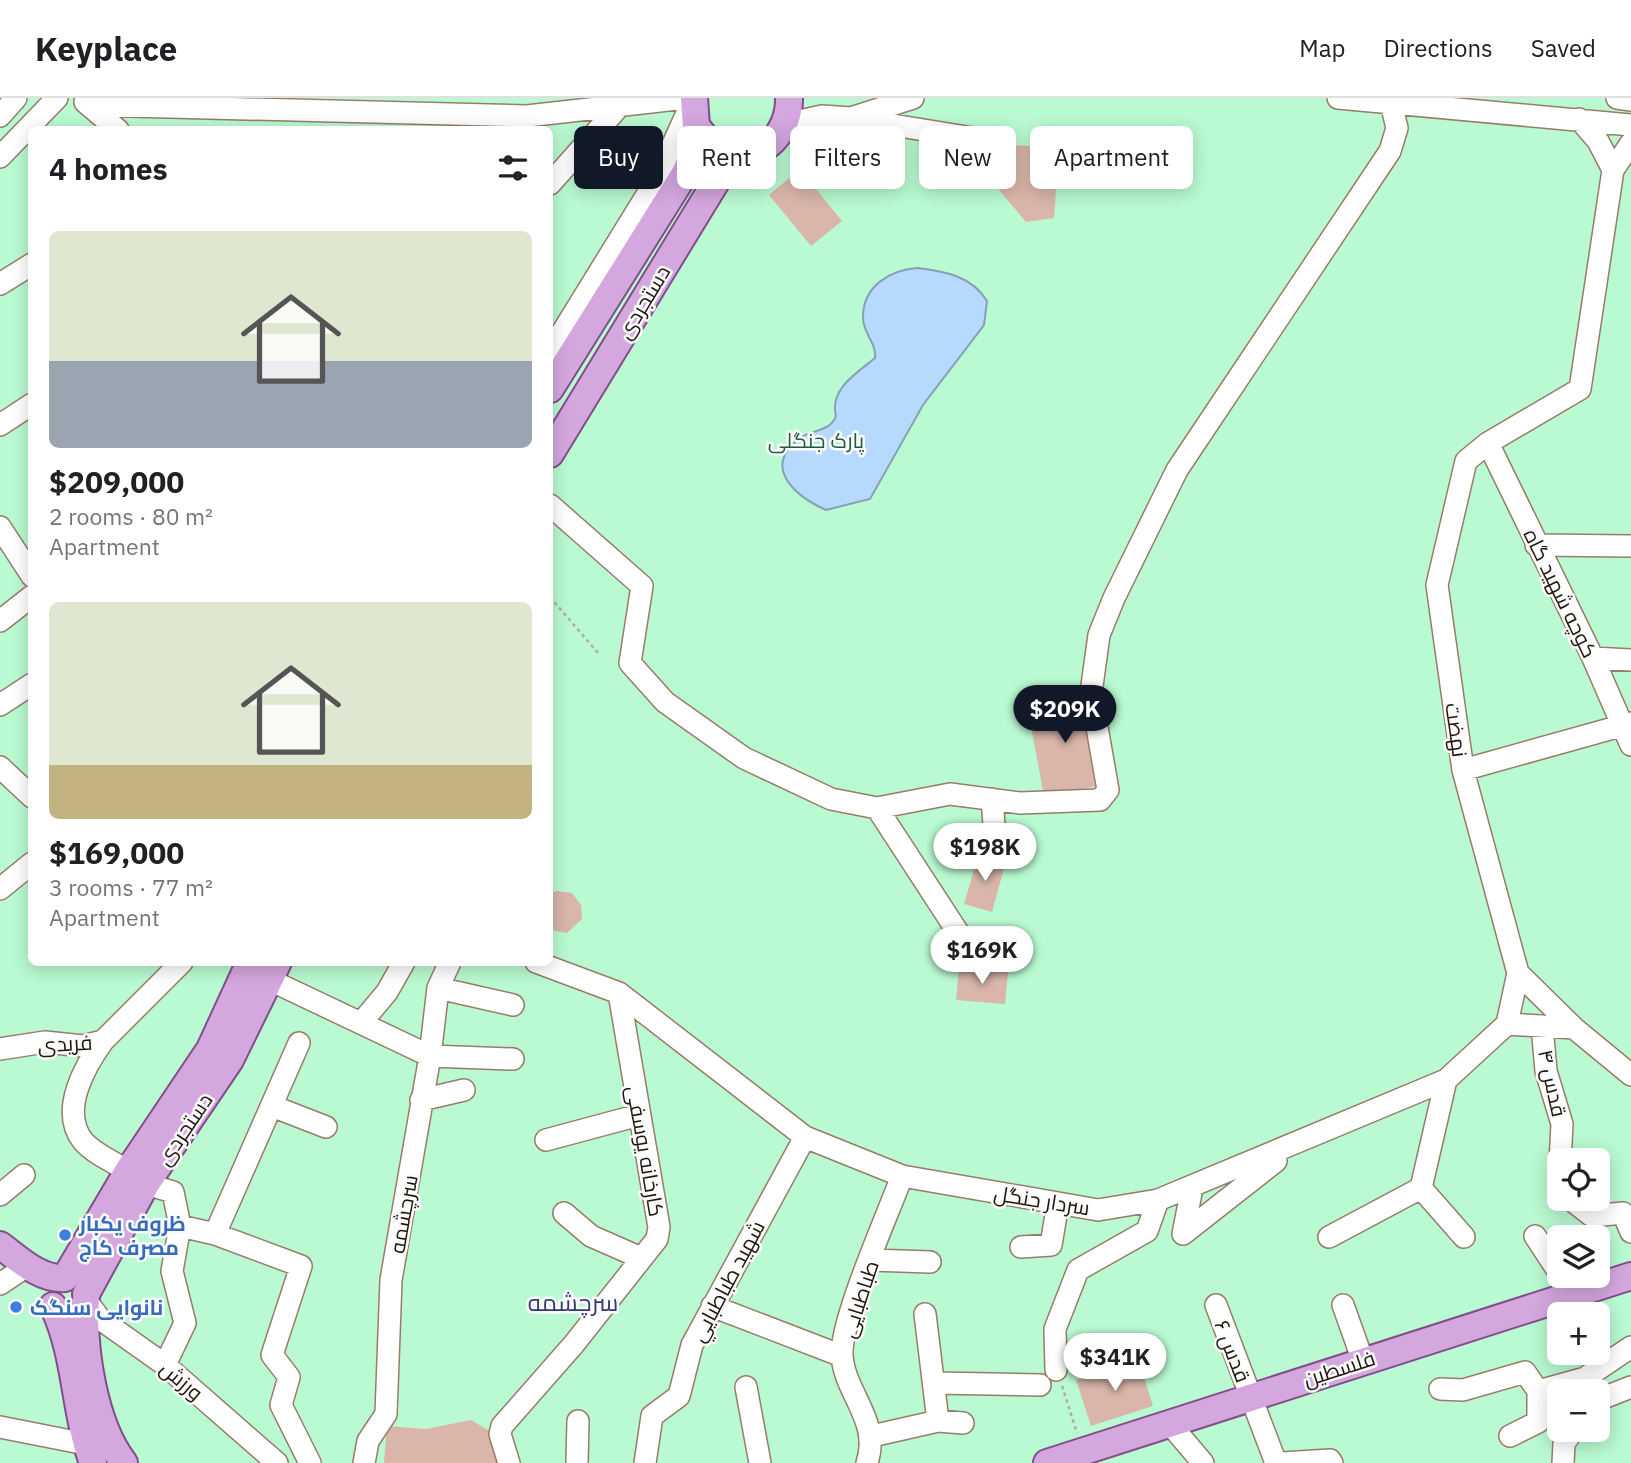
<!DOCTYPE html>
<html lang="en">
<head>
<meta charset="utf-8">
<style>
  body { margin:0; font-family:"IBM Plex Sans",Cairo,sans-serif; background:#f2f2f2; color:#202124; height:100vh; display:flex; flex-direction:column; font-size:26px; white-space:nowrap }
  * { box-sizing:border-box; margin:0 }
  p { font-size:23px; color:#757577 }
  .icon { flex:none; width:38px; height:38px; fill:none; stroke:currentColor; stroke-width:2; stroke-linecap:round; stroke-linejoin:round }
  .map { position:relative; flex:1; overflow:hidden }
  .drawer { position:absolute; left:28px; top:28px; width:525px; height:840px; display:flex; flex-direction:column; background:#fff; border-radius:10px; box-shadow:0 4px 18px #0003 }
  .drawer>* { flex:none }
  .guide { position:absolute; left:574px; top:28px; width:665px; height:63px; display:flex; gap:14px }
  .tools { position:absolute; left:1547px; top:1050px; display:grid; gap:14px }
  .tools a { display:grid; place-items:center; width:63px; height:63px; border-radius:10px; background:#fff; box-shadow:0 4px 18px #0003; font-size:35px }
  .price { position:absolute; translate:-50% -60px; padding:0 16px; border-radius:24px; background:#fff; color:#222; font-size:23px; line-height:46px; filter:drop-shadow(0 2px 4px #0008) }
  .price::after { content:''; position:absolute; left:50%; top:42px; width:21px; height:16px; margin-left:-10px; background:inherit; clip-path:polygon(0 0,100% 0,50% 100%) }
  .price.active { background:#111827; color:#fff }
  ul { padding:0; list-style:none }
  li { display:grid; align-content:center; gap:14px; height:371px; padding:0 21px }
  li span { display:grid; place-items:center; height:217px; border-radius:10px; color:#555 }
  li>.icon { margin-inline-start:auto }
  span .icon { width:126px; height:126px; fill:#fffc; stroke-width:1 }
  li b { font-size:30px }
  h2 { display:flex; justify-content:space-between; align-items:center; height:84px; padding:0 21px; font-size:30px }
  .chip { padding:0 24px; border-radius:10px; background:#fff; box-shadow:0 4px 18px #0003; font-size:24px; line-height:63px }
  .chip.active { background:#111827; color:#fff }
  header { display:flex; align-items:center; gap:42px; box-sizing:border-box; height:98px; padding:0 35px; background:#fff; border-bottom:2px solid #e0e0e0 }
  header strong { font-size:33px }
  nav { display:flex; gap:38px; margin-inline-start:auto; font-size:24px }
  .map>svg:first-child { display:block }
</style>
</head>
<body>
<header>
<strong>Keyplace</strong>
<nav><a>Map</a><a>Directions</a><a>Saved</a></nav>
</header>
<div class="map">
<svg width="1631" height="1365" viewBox="0 0 1631 1365">
  <rect width="100%" height="100%" fill="#fbfbfb"/>
  <path fill="#b9fad2" fill-rule="evenodd" d="M0 0H1631V1365H0ZM32 32H550V864H32ZM1559 1062H1598V1101H1559ZM1559 1139H1598V1178H1559ZM1559 1216H1598V1255H1559ZM1559 1293H1598V1332H1559Z"/>
  <path fill="#b5dafe" stroke="#889fb6" stroke-width="2" d="M917 170C944 173 972 178 987 203L984 227 923 307 870 401 826 412C795 398 761 369 800 340 813 331 830 334 836 318 829 291 857 275 875 260 877 245 862 234 863 219 863 188 890 172 917 170Z"/>
  <path fill="#d9b6a9" d="M978 45 1059 50 1054 120 1026 124 975 63Z
    M800 71 842 123 811 148 769 97Z
    M1086 595 1103 687 1044 698 1027 607Z
    M979 755 1006 763 992 814 964 806Z
    M557 793 572 795 581 807 582 821 567 835 550 832V795Z
    M959 870 1008 874 1005 906 956 902Z
    M1138 1261 1153 1308 1091 1328 1076 1282Z
    M471 1322 493 1335 502 1365H384L387 1328 426 1331Z"/>
  <g fill="none" stroke-linecap="round" stroke-linejoin="round">
    <g stroke="#987c68" stroke-width="24">
      <path id="minor" d="M1338 0 1631 27
        M1617 0 1631 2
        M85 4 118 32
        M91 7 527 18 686 0
        M0 18 16 0
        M856 21 973 40
        M1579 21 1598 43 1613 72 1631 45
        M786 26 822 18 851 20 913 0
        M0 59 57 0
        M550 86 623 4
        M0 186 32 166
        M550 254 658 79 693 2
        M0 327 32 306
        M1488 345 1593 560 1631 647
        M550 407 642 488 630 565 665 604 744 660 831 701 877 710 950 696 1020 705 1100 702 1108 692 1091 595 1099 537 1114 500 1177 372 1390 53 1397 30 1391 5
        M0 429 32 478
        M1536 447 1631 448
        M0 523 32 498
        M1593 560 1631 562
        M0 607 32 586
        M0 669 32 699
        M1463 672 1631 625
        M992 701 996 752
        M877 710 976 862
        M0 791 32 765
        M536 864 619 895 805 1039 902 1078 1098 1112 1158 1102 1446 982 1507 926 1574 930 1631 977
        M1518 875 1574 930
        M270 882 430 958 513 961
        M438 890 513 907
        M361 925 387 894 404 864
        M1507 926 1518 875 1463 672 1437 487 1466 363 1488 345 1580 291 1613 72
        M1542 928 1546 973 1562 1026 1559 1084
        M103 943C85 968 59 1013 83 1043 94 1056 114 1064 128 1073
        M0 951 45 944 83 948 103 943 182 864
        M421 1002 464 992
        M272 1008 326 1029
        M546 1042 639 1017
        M146 1086 173 1094 180 1128 172 1173 185 1225 165 1267
        M1192 1090 1183 1136 1276 1063
        M1421 1090 1464 1139
        M0 1097 24 1077
        M1570 1101 1592 1118 1623 1115 1631 1134
        M564 1115 591 1138 641 1160
        M180 1128 215 1136 301 1168 272 1257 289 1279 281 1307 310 1365
        M215 1136 299 945
        M1535 1138 1556 1170 1559 1169
        M1329 1139 1421 1090 1446 982
        M1021 1149 1051 1147 1058 1105
        M871 1162 930 1164
        M0 1186 27 1168
        M86 1202 100 1221 165 1267 277 1365
        M1216 1207 1276 1365
        M1343 1207 1363 1263
        M712 1208 842 1258
        M925 1216 938 1323
        M1056 1272 1055 1231 1078 1172 1147 1133 1158 1102
        M934 1285 1040 1287
        M746 1289 760 1365
        M1440 1291 1463 1292 1525 1274 1538 1293 1585 1280
        M1586 1291 1585 1280 1631 1249
        M1598 1302 1631 1289
        M1170 1326 1203 1365
        M0 1329 86 1346
        M872 1338 938 1323 963 1325
        M1510 1338 1538 1324V1293
        M364 1365 368 1343 386 1316 391 1182 430 958 438 890 450 864
        M509 1365 500 1336 502 1328 574 1246 657 1141 659 1129 619 895
        M577 1365 578 1323
        M645 1365 652 1318 679 1298 692 1247 805 1039
        M867 1365C881 1323 845 1296 842 1258 840 1223 888 1116 902 1078
        M1282 1365 1330 1362 1332 1365
        M1563 1365 1564 1345 1574 1332"/>
    </g>
    <g stroke="#824e88" stroke-width="30">
      <path id="major" d="M694 0 696 28C703 36 709 46 720 51 757 70 790 37 789 0
        M550 291 687 72 694 50 696 28
        M550 356 722 74 742 56
        M0 1147C19 1161 40 1182 65 1180L128 1073 210 951 250 864
        M86 1196 146 1086 230 962 278 864
        M86 1202C82 1250 94 1326 124 1365
        M53 1208C77 1257 74 1314 93 1365
        M1047 1365 1631 1178"/>
    </g>
    <path stroke="#b0adaa" stroke-width="2.5" stroke-dasharray="3.5 3.5" stroke-linecap="butt" d="M550 499 598 555
      M1062 1288 1077 1335"/>
    <use href="#minor" stroke="#fff" stroke-width="21"/>
    <use href="#major" stroke="#d4a7df" stroke-width="26"/>
  </g>
  <g fill="#3f7fe0" stroke="#fbfbfb" stroke-width="2.5">
    <circle cx="65" cy="1137" r="7"/>
    <circle cx="16" cy="1209" r="7"/>
  </g>
  <g text-anchor="middle" dominant-baseline="central" stroke-width="5" stroke-linejoin="round" paint-order="stroke">
    <g font-size="21" fill="#1f150d" stroke="#fbfbfb">
      <text transform="translate(643 204) rotate(-59)">دستجردی</text>
      <text transform="translate(1561 495) rotate(64)">کوچه شهید گاه</text>
      <text transform="translate(1457 632) rotate(82)">نهضت</text>
      <text transform="translate(65 945) rotate(-3)">فریدی</text>
      <text transform="translate(1553 985) rotate(78)">قدس ۴</text>
      <text transform="translate(184 1031) rotate(-56)">دستجردی</text>
      <text transform="translate(646 1053) rotate(80)">کارخانه یوسفی</text>
      <text transform="translate(1042 1102) rotate(9)">سردار جنگل</text>
      <text transform="translate(403 1116) rotate(-80)">سرچشمه</text>
      <text transform="translate(727 1183) rotate(-62)">شهيد طباطبايي</text>
      <text transform="translate(859 1201) rotate(-72)">طباطبایی</text>
      <text transform="translate(1233 1253) rotate(69)">قدس ۶</text>
      <text transform="translate(1339 1270) rotate(-18)">فلسطین</text>
      <text transform="translate(182 1282) rotate(40)">ورزش</text>
    </g>
    <g font-size="21" fill="#1f5b3c" stroke="#fbfbfb">
      <text x="816" y="342">پارک جنگلی</text>
    </g>
    <g font-size="21" font-weight="bold" fill="#366cbe" stroke="#fbfbfb" text-anchor="start">
      <text x="79" y="1125">ظروف یکبار<tspan x="79" dy="24">مصرف کاج</tspan></text>
      <text x="30" y="1209">نانوایی سنگک</text>
    </g>
    <g font-size="24" fill="#333873" stroke="#fbfbfb">
      <text x="573" y="1204">سرچشمه</text>
    </g>
  </g>
</svg>
<div class="tools">
<a><svg class="icon" aria-label="locate" viewBox="0 0 24 24"><circle cx="12" cy="12" r="6"/><path d="M12 2v4M12 18v4M2 12h4M18 12h4"/></svg></a>
<a><svg class="icon" aria-label="layers" viewBox="0 0 24 24"><path d="M12 4l9 5-9 5-9-5zM3 14l9 5 9-5"/></svg></a>
<a>+</a>
<a>−</a>
</div>
<b class="price active" style="left:1065px;top:647px">$209K</b>
<b class="price" style="left:985px;top:785px">$198K</b>
<b class="price" style="left:982px;top:888px">$169K</b>
<b class="price" style="left:1115px;top:1295px">$341K</b>
<div class="guide">
<a class="chip active">Buy</a>
<a class="chip">Rent</a>
<a class="chip">Filters</a>
<a class="chip">New</a>
<a class="chip">Apartment</a>
</div>
<section class="drawer">
<h2>4 homes<svg class="icon" aria-label="filters" viewBox="0 0 24 24"><path d="M4 7h16M4 17h16"/><circle cx="9" cy="7" r="2"/><circle cx="15" cy="17" r="2"/></svg></h2>
<ul>
<li><span style="background:linear-gradient(#dfe7d0 60%,#9aa5b1 0)"><svg class="icon" aria-label="home" viewBox="0 0 24 24"><path d="M3 11l9-7 9 7M6 9v11h12V9"/></svg></span><div><b>$209,000</b><p>2 rooms · 80 m²</p><p>Apartment</p></div></li>
<li><span style="background:linear-gradient(#dfe7d0 75%,#c2b280 0)"><svg class="icon" aria-label="home" viewBox="0 0 24 24"><path d="M3 11l9-7 9 7M6 9v11h12V9"/></svg></span><div><b>$169,000</b><p>3 rooms · 77 m²</p><p>Apartment</p></div></li>
</ul>
</section>
</div>
</body>
</html>
